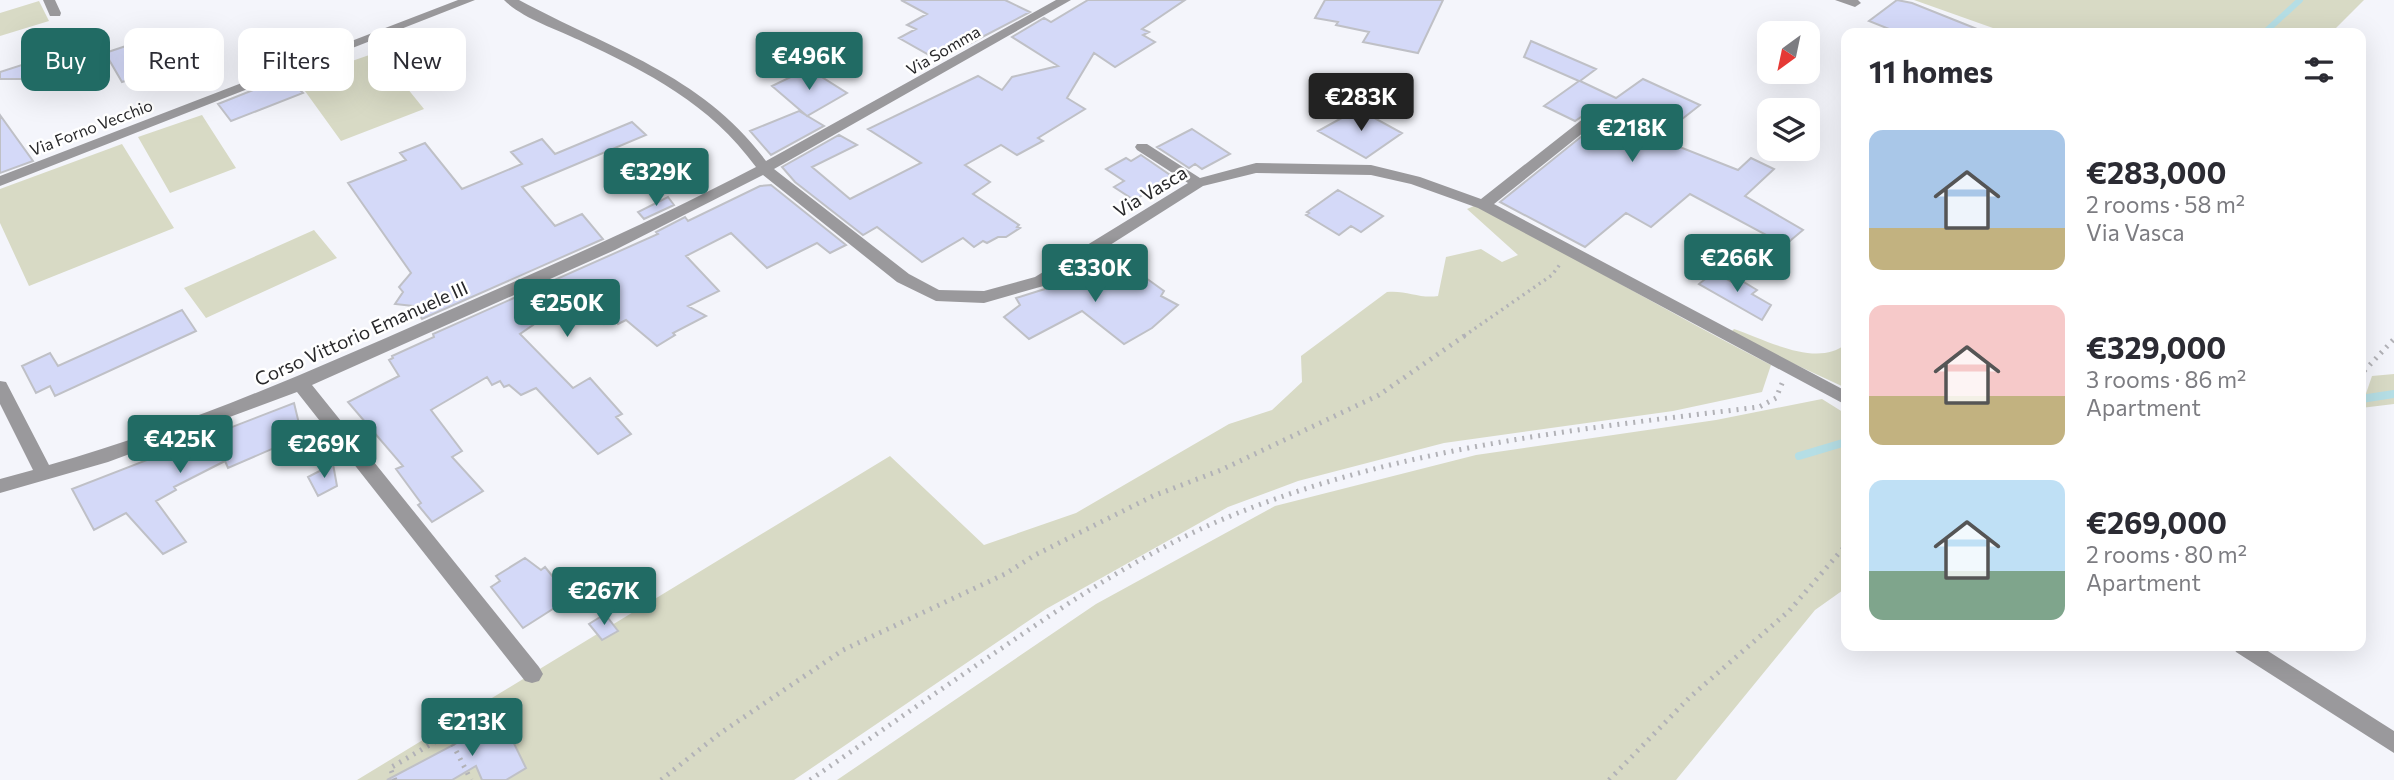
<!DOCTYPE html>
<html lang="en">
<head>
<meta charset="utf-8">
<style>
  body { margin:0; font-family:Commissioner,sans-serif; background:#f7f7f7; color:#2b2b33; height:100vh; display:flex; flex-direction:column; font-size:26px; white-space:nowrap }
  * { box-sizing:border-box; margin:0 }
  p { font-size:23px; color:#7c7c81 }
  .icon { flex:none; width:38px; height:38px; fill:none; stroke:currentColor; stroke-width:2; stroke-linecap:round; stroke-linejoin:round }
  .map { position:relative; flex:1; overflow:hidden }
  .details { position:absolute; left:1841px; top:28px; width:525px; height:623px; display:flex; flex-direction:column; background:#fff; border-radius:14px; box-shadow:0 7px 28px #0002 }
  .details>* { flex:none }
  .hud { position:absolute; left:21px; top:28px; width:665px; height:63px; display:flex; gap:14px }
  .needle { width:46px; rotate:213deg }
  .tools { position:absolute; left:1757px; top:21px; display:grid; gap:14px }
  .tools a { display:grid; place-items:center; width:63px; height:63px; border-radius:14px; background:#fff; box-shadow:0 7px 28px #0002; font-size:35px }
  .price { position:absolute; translate:-50% -60px; padding:0 16px; border-radius:7px; background:#216b64; color:#fff; font-size:23px; line-height:46px; filter:drop-shadow(0 2px 4px #0008) }
  .price::after { content:''; position:absolute; left:50%; top:42px; width:21px; height:16px; margin-left:-10px; background:inherit; clip-path:polygon(0 0,100% 0,50% 100%) }
  .price.current { background:#222; color:#fff }
  ul { padding:0; list-style:none }
  li { display:flex; align-items:center; gap:21px; height:175px; padding:0 28px }
  li span { display:grid; place-items:center; flex:none; width:196px; height:140px; border-radius:14px; color:#555 }
  li>.icon { margin-inline-start:auto }
  span .icon { width:84px; height:84px; fill:#fffc; stroke-width:1 }
  li b { font-size:30px }
  h2 { display:flex; justify-content:space-between; align-items:center; height:84px; padding:0 28px; font-size:30px }
  .tag { padding:0 24px; border-radius:14px; background:#fff; box-shadow:0 7px 28px #0002; font-size:24px; line-height:63px }
  .tag.current { background:#216b64; color:#fff }
  .map>svg:first-child { display:block }
</style>
</head>
<body>
<div class="map">
<svg width="2394" height="780" viewBox="0 0 2394 780">
  <rect width="100%" height="100%" fill="#f4f5fb"/>
  <path fill="#d8dac5" d="M1914 0H2364L2331 33H2007Z
    M39 1 49 21 0 36V13Z
    M378 52 424 109 341 141 297 80Z
    M202 115 236 168 170 193 138 137Z
    M122 144 174 228 29 286 0 223V189Z
    M1476 205C1575 257 1671 314 1771 365L1762 392 1673 411 1444 443 1298 481 1228 507 1046 609 794 780H357L890 456 984 545 1076 513 1229 424 1272 410 1302 382 1301 356 1387 292C1406 290 1420 299 1438 296L1446 257 1481 249 1502 262 1518 255 1467 209Z
    M314 230 337 258 206 318 184 288Z
    M1734 329C1766 340 1817 368 1846 344V388L1729 334Z
    M2394 374V404L2361 408 2372 376Z
    M1822 399 1846 414V588L1815 610 1676 780H837L1096 604 1275 506 1476 455 1716 420Z"/>
  <g fill="none" stroke-linecap="round" stroke-linejoin="round">
    <path stroke="#b5dee5" stroke-width="6" d="M2264 33 2300 0"/>
    <path stroke="#b5dee5" stroke-width="8" d="M2361 399 2394 394
      M1799 456 1846 442"/>
  </g>
  <path fill="#d4d9f8" stroke="#bfc0c6" stroke-width="2" d="M901 0H1005L1030 12 938 60 899 38 916 29 907 25 927 14Z
    M1088 0H1185L1142 29 1149 32 1143 35 1155 42 1115 67 1094 53 1067 98 1085 109 1038 138 1043 141 1017 155 1001 145 965 165 990 182 973 194 1019 225 1017 227 1020 228 1006 237H998L987 243 983 241 974 247 963 238 922 262 877 227 863 235 795 182 782 167 839 135 857 145 812 167 850 199 921 163 868 129 978 76 1002 90 1012 77 1058 66 1012 37 1044 18 1051 22Z
    M1325 0H1443L1418 53 1363 42 1369 32 1336 25 1338 22 1315 18Z
    M1897 0 1912 3 1987 33H1899L1869 21Z
    M96 35 105 53 144 40 163 69 122 82 108 58 42 79H0V72L81 46 78 40Z
    M1531 41 1596 69 1580 81 1616 98 1643 79 1700 105 1668 130 1681 137 1672 144 1738 170 1751 158 1774 169 1745 196 1803 230 1785 245 1690 194 1651 227 1626 213 1585 247 1500 202 1597 124 1594 115H1584L1575 121 1544 106 1579 81 1524 57Z
    M803 71 820 76 847 93 807 116 772 86Z
    M286 77 303 93 231 121 218 104Z
    M1358 109 1402 133 1366 158 1318 131Z
    M799 111 824 126 771 155 750 131Z
    M0 115 33 161 0 173Z
    M632 122 646 135 522 187 555 226 582 214 603 239 422 319 413 306 395 304 403 292 399 287 411 273 348 183 406 160 400 153 425 143 462 189 522 164 511 152 542 139 555 154Z
    M1192 129 1230 154 1202 169 1195 164 1189 168 1157 147Z
    M1141 155 1173 177 1134 200 1114 187 1124 181 1106 169 1126 158 1131 161Z
    M771 185 846 245 830 253 817 243 767 268 731 233 686 256 719 291 688 306 706 316 673 333 675 335 657 346 626 320 618 324 612 319 604 324 586 312 584 314 565 296 525 316 533 325 520 334 573 388 590 378 622 414 616 417 631 434 598 454 536 388 521 395 509 385 504 387 500 381 492 385 487 377 431 410 462 451 452 457 483 491 432 522 418 505 421 503 396 469 403 466 348 402 399 376 389 360 393 358 392 356 434 337 433 334 658 234 656 232 685 217 688 221 760 186Z
    M1338 190 1383 216 1361 232 1351 226 1339 235 1306 215 1309 213 1307 212Z
    M668 197 674 205 644 219 638 212Z
    M1122 264 1129 269 1132 268 1164 291 1161 296 1178 305 1152 328 1124 344 1082 311 1029 339 1004 317 1020 305 1016 298 1048 288 1075 271 1095 282Z
    M1714 272 1732 282 1737 278 1757 290 1752 294 1771 305 1762 320 1699 284Z
    M182 310 196 331 55 396 50 386 36 393 22 366 50 353 58 366Z
    M294 403 302 436 228 468 225 461 174 487 176 490 156 501 186 542 163 554 126 513 94 530 72 489Z
    M333 464 337 486 318 496 308 477Z
    M525 558 541 570 545 567 570 598 523 628 491 587 500 581 496 576Z
    M605 614 618 631 602 640 589 624Z
    M502 719 526 768 506 780H482L476 766 452 780H387Z"/>
  <g fill="none" stroke-linecap="round" stroke-linejoin="round">
    <path stroke="#b2b2b7" stroke-width="3.5" stroke-dasharray="2 4.5" stroke-linecap="butt" d="M1464 336 1552 275 1561 263"/>
    <path stroke="#b2b2b7" stroke-width="5" stroke-dasharray="2 6" stroke-linecap="butt" d="M2361 378 2364 371 2394 339
      M395 780 390 768 440 739 449 737 471 780
      M661 780 719 734 843 650 1005 574 1035 555 1153 496 1221 470 1379 395 1467 334
      M810 780C874 736 938 691 1002 648 1072 600 1143 553 1221 520 1391 448 1578 429 1759 407L1776 398 1783 381
      M1609 780 1690 697 1789 611 1846 545"/>
    <path fill="#9a999c" fill-rule="evenodd" d="M43 0H55L61 13 60 16H50Z
      M458 0H475L0 186V176Z
      M504 0H519C610 49 703 75 766 161L1056 0H1071L774 169 909 274 939 290 984 291 1035 277 1188 183 1137 150 1135 147 1137 144H1147L1200 178 1256 163 1371 165 1420 177 1481 199 1584 118H1594V124L1494 204 1846 391V405L1478 208 1411 184 1371 175 1256 173 1203 186 1047 285 984 303 936 301 897 282 763 175 615 250 312 385 539 667 543 674 539 681 532 683 525 681 297 392 108 462 0 493V479L33 470 0 404V381L6 382 49 465C180 428 304 374 429 319 539 271 649 223 756 167 709 103 649 73 579 40 556 29 522 18 504 0Z
      M1835 0H1858L1861 3 1855 7Z
      M2233 646H2260L2394 731V753L2236 652Z"/>
  </g>
  <g text-anchor="middle" dominant-baseline="central" stroke-width="5" stroke-linejoin="round" paint-order="stroke">
    <g font-size="16" fill="#28282a" stroke="#fff">
      <text transform="translate(943 50) rotate(-30)">Via Somma</text>
      <text transform="translate(91 127) rotate(-21)">Via Forno Vecchio</text>
    </g>
    <g font-size="19" fill="#28282a" stroke="#fff">
      <text transform="translate(1150 191) rotate(-31)">Via Vasca</text>
      <text transform="translate(361 333) rotate(-24)">Corso Vittorio Emanuele III</text>
    </g>
  </g>
</svg>
<div class="tools">
<a><svg class="needle" viewBox="-14 -14 28 28"><path d="M0-13l5 13h-10z" fill="#e53935"/><path d="M0 13l5-13h-10z" fill="#7c7c81"/></svg></a>
<a><svg class="icon" aria-label="layers" viewBox="0 0 24 24"><path d="M12 4l9 5-9 5-9-5zM3 14l9 5 9-5"/></svg></a>
</div>
<b class="price" style="left:809px;top:92px">€496K</b>
<b class="price current" style="left:1361px;top:133px">€283K</b>
<b class="price" style="left:1632px;top:164px">€218K</b>
<b class="price" style="left:656px;top:208px">€329K</b>
<b class="price" style="left:1737px;top:294px">€266K</b>
<b class="price" style="left:1095px;top:304px">€330K</b>
<b class="price" style="left:567px;top:339px">€250K</b>
<b class="price" style="left:180px;top:475px">€425K</b>
<b class="price" style="left:324px;top:480px">€269K</b>
<b class="price" style="left:604px;top:627px">€267K</b>
<b class="price" style="left:472px;top:758px">€213K</b>
<div class="hud">
<a class="tag current">Buy</a>
<a class="tag">Rent</a>
<a class="tag">Filters</a>
<a class="tag">New</a>
</div>
<section class="details">
<h2>11 homes<svg class="icon" aria-label="filters" viewBox="0 0 24 24"><path d="M4 7h16M4 17h16"/><circle cx="9" cy="7" r="2"/><circle cx="15" cy="17" r="2"/></svg></h2>
<ul>
<li><span style="background:linear-gradient(#a9c7e8 70%,#c2b280 0)"><svg class="icon" aria-label="home" viewBox="0 0 24 24"><path d="M3 11l9-7 9 7M6 9v11h12V9"/></svg></span><div><b>€283,000</b><p>2 rooms · 58 m²</p><p>Via Vasca</p></div></li>
<li><span style="background:linear-gradient(#f6c9c9 65%,#c2b280 0)"><svg class="icon" aria-label="home" viewBox="0 0 24 24"><path d="M3 11l9-7 9 7M6 9v11h12V9"/></svg></span><div><b>€329,000</b><p>3 rooms · 86 m²</p><p>Apartment</p></div></li>
<li><span style="background:linear-gradient(#bfe0f5 65%,#7fa58c 0)"><svg class="icon" aria-label="home" viewBox="0 0 24 24"><path d="M3 11l9-7 9 7M6 9v11h12V9"/></svg></span><div><b>€269,000</b><p>2 rooms · 80 m²</p><p>Apartment</p></div></li>
</ul>
</section>
</div>
</body>
</html>
